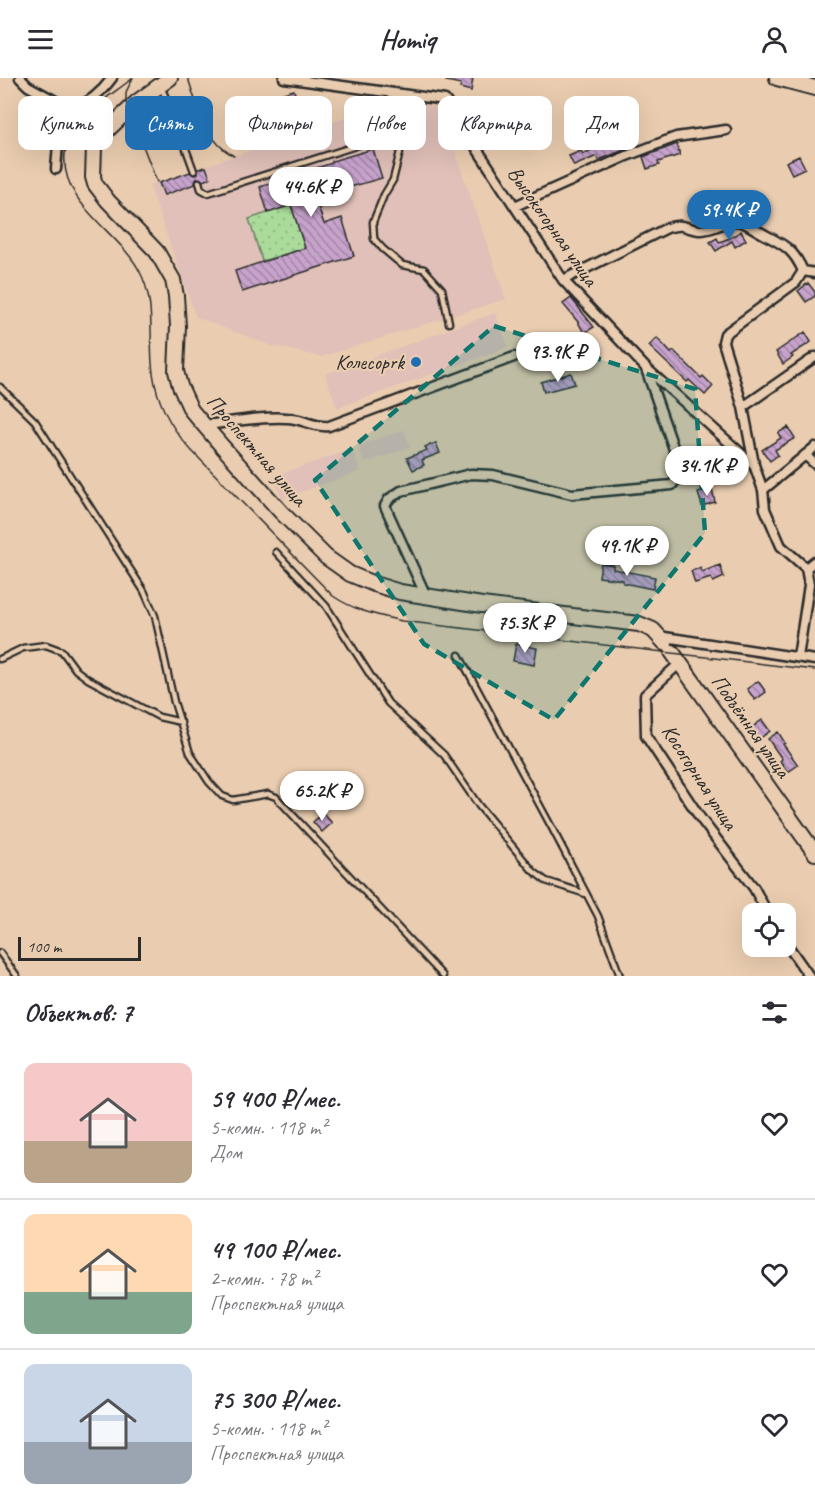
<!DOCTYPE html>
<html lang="ru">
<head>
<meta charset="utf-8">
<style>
  body { margin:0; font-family:Caveat,sans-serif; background:#f2f2f3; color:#2b2b33; height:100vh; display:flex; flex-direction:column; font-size:22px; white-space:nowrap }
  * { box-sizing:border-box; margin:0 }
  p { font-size:20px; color:#7c7c81 }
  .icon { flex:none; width:33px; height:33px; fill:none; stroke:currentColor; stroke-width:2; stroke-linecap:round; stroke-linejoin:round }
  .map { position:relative; height:898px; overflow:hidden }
  .drawer { display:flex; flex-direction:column; background:#fff; flex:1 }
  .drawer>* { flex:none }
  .hud { position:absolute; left:18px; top:18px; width:780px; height:54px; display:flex; gap:12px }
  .buttons { position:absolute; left:742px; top:825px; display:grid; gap:12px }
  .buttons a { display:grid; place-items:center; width:54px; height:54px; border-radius:12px; background:#fff; box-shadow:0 6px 24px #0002; font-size:30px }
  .scale { position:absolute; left:18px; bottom:15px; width:123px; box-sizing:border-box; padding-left:6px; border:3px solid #2b2b2b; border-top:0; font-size:16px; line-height:21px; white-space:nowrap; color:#2b2b2b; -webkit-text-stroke:4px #eacdb0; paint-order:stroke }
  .price { position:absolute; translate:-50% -51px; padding:0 14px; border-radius:21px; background:#fff; color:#222; font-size:20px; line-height:39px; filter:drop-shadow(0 2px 3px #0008) }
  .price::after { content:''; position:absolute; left:50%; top:36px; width:18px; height:14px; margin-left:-9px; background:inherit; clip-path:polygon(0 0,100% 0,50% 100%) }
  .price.on { background:#1f6fb2; color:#fff }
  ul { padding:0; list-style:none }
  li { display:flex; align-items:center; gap:18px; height:150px; padding:0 24px }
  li+li { border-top:2px solid #e1e1e2 }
  li span { display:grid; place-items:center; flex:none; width:168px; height:120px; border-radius:12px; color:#555 }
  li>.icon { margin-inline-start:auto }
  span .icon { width:72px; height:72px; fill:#fffc; stroke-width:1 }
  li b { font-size:26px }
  h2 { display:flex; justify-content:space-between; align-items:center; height:72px; padding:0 24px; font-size:26px }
  .pill { padding:0 21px; border-radius:12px; background:#fff; box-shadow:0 6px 24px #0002; font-size:21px; line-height:54px }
  .pill.on { background:#1f6fb2; color:#fff }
  header { display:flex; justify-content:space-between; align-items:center; height:78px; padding:0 24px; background:#fff; font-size:27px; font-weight:700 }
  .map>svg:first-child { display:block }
</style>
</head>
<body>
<header><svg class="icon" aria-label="menu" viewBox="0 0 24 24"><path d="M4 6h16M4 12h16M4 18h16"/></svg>Homiq<svg class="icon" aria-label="person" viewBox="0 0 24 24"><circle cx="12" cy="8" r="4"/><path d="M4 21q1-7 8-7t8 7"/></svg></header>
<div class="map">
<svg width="815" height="898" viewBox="0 0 815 898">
  <defs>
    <pattern id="grass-dots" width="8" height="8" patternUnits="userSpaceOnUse" patternTransform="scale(1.5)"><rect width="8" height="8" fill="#abdb9b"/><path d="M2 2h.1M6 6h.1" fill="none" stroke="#93bc86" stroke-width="1.8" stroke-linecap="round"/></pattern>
    <pattern id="building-back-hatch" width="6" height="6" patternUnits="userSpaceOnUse" patternTransform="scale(1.5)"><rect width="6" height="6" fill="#c7a3cc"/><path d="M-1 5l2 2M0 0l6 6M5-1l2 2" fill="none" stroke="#a285a6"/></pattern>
  </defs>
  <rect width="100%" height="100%" fill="#eacdb0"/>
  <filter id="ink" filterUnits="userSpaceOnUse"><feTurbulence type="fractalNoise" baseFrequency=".0167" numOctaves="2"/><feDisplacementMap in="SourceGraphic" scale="12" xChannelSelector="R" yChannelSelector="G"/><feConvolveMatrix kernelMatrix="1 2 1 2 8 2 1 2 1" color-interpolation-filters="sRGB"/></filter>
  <g filter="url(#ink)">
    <path fill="#e0c0b8" d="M400 21 440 30 506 221 321 279 269 267 196 239 149 107Z
      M495 235 508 269 337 330 325 296Z
      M404 352 410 369 364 385 358 368Z
      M352 371 360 393 282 421 274 398Z"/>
    <path fill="url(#grass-dots)" stroke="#6b8363" stroke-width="1.5" d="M291 127 305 170 262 183 249 141Z"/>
    <path fill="url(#building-back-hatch)" stroke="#2b2b2b" stroke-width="1.5" d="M447 0H473L471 13 460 10 461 6 446 3Z
      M294 12 301 37 250 52 243 27Z
      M631 57 634 68 599 82 597 78 574 88 569 78 581 73 583 76 611 63Z
      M677 66 680 77 658 84 659 87 647 91 643 79Z
      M373 71 382 100 315 119 324 146 342 140 354 178 242 214 235 193 305 170 291 127 268 135 260 109 332 85V83Z
      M799 78 805 90 792 96 786 84Z
      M206 89 210 100 203 103 197 100 195 106 164 117 159 105 190 94 195 97 198 95V91Z
      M741 153 746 162 735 169 732 163 716 173 710 164 717 160 719 164 730 160Z
      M808 205 815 214V218L806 224 798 213Z
      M571 220 594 249 584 255 578 244 563 226Z
      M805 254 811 264 791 277 793 279 783 286 776 274Z
      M657 260 671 275 674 273 701 300 703 298 713 308 705 317 689 302 687 304 649 268Z
      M571 295 575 306 544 314 541 304Z
      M788 349 795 360 775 372 778 377 770 383 762 372 781 360 778 355Z
      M436 365 440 375 422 382 424 387 413 392 407 380 427 372 425 369Z
      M712 411 715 424 702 428 698 415Z
      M601 485 613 487V491L655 499 653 511 623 505V502L599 499Z
      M720 487 724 499 713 504 711 500 695 505 691 493 700 490 702 494Z
      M516 566 537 570 534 587 513 583Z
      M758 603 766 614 755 622 747 611Z
      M762 642 770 653 759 661 751 650Z
      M778 654 785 665 783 666 798 687 788 694 780 683 782 681 768 661Z
      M323 735 332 745 322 754 313 744Z"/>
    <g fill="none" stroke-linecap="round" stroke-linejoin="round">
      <g stroke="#2b2b2b" stroke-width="9">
        <path id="service" d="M161 9 174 38 194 93
          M199 104 201 111 208 115 393 56 400 74 393 102 384 117 373 144 374 161 383 171 402 187 424 191 442 211 449 245
          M0 309 35 343 144 513 155 538 174 624 190 675 209 704 222 718 233 722 268 716 276 719 443 898
          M276 474 326 528 388 625 444 677 479 728 533 793 546 803 586 816
          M459 577 552 750 598 838 620 898
          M0 581 23 570 46 567 62 573 76 592 88 601 159 639 181 644
          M0 875 17 898"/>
      </g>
      <g stroke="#2b2b2b" stroke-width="13">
        <path id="minor" d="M20 0 28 8 72 32C89 25 101 15 112 0
          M284 0 445 22 563 202 645 289 754 387 763 412 765 431 781 468 806 490
          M56 91 59 53 69 31
          M515 128 624 79 676 59 726 52
          M563 202 667 150C686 145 682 150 699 152 711 153 722 144 735 143 744 143 751 149 760 154 781 166 792 168 803 193L815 195
          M743 329 815 279
          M205 347C232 344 261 338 287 340 302 340 314 350 329 348L514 279
          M805 377 815 386
          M754 386 743 329 723 264 725 256 796 204 803 193
          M763 412 815 369
          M806 490 815 483
          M426 518 385 428 389 421 401 413 471 396 493 397 572 416 672 407 677 400 678 383 646 291
          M658 558 815 582
          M798 579 809 507 806 490
          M680 585 645 617 646 658 701 741 754 810 768 836
          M786 865 809 898"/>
      </g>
      <g stroke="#2b2b2b" stroke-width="18">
        <path id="primary" d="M170 0 137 24 98 61 94 69 93 99 95 106 108 123 157 174 173 202 176 218 178 248 176 293 180 308 191 332 221 367 281 434 326 479 350 496 374 506 400 514 482 527 639 546 653 552 665 565
          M777 0 815 10
          M672 574 815 775"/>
      </g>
      <use href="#service" stroke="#eacdb0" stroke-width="4.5"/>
      <use href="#minor" stroke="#eacdb0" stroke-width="8"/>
      <use href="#primary" stroke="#eacdb0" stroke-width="14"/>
      <path stroke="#2b2b2b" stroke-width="1.5" d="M133 0C108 20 68 41 65 76 60 126 118 153 139 192 157 225 148 260 153 295 157 325 171 350 191 372L333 518C355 533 376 537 402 543L815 592
        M188 0C197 28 206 64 234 78
        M132 2 126 14V24L157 104"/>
    </g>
  </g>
  <path fill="#0f766e" fill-opacity="0.2" stroke="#0f766e" stroke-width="4.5" stroke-dasharray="12 8" stroke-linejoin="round" d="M494 248 695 311 705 455 554 642 424 566 315 402Z"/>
  <circle fill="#1f6fb2" stroke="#eacdb0" stroke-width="2" cx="416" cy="284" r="6"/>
  <g text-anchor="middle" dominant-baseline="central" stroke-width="4.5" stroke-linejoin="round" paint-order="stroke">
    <g font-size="21" fill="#2b2b2b" stroke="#eacdb0">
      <text transform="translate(553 148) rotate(55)">Высокогорная улица</text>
      <text transform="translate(257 372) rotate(49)">Проспектная улица</text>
      <text transform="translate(751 648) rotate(55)">Подъёмная улица</text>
      <text transform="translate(700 699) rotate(57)">Косогорная улица</text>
    </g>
    <g font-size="21" fill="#2b2b2b" stroke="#eacdb0" text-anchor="end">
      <text x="404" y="284">Колесоprk</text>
    </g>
  </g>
</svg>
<div class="buttons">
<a><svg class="icon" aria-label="locate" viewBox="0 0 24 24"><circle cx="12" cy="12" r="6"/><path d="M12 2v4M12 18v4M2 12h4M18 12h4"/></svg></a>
</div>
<div class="scale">100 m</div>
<b class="price" style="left:311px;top:140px">44.6K ₽</b>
<b class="price on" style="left:729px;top:163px">59.4K ₽</b>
<b class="price" style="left:558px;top:305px">93.9K ₽</b>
<b class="price" style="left:707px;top:419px">34.1K ₽</b>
<b class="price" style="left:627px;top:499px">49.1K ₽</b>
<b class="price" style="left:525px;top:576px">75.3K ₽</b>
<b class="price" style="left:322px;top:744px">65.2K ₽</b>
<div class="hud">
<a class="pill">Купить</a>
<a class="pill on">Снять</a>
<a class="pill">Фильтры</a>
<a class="pill">Новое</a>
<a class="pill">Квартира</a>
<a class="pill">Дом</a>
</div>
</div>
<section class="drawer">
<h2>Объектов: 7<svg class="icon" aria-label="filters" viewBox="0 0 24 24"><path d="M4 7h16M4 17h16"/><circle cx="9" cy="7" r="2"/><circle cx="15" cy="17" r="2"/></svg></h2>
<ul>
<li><span style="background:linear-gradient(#f6c9c9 65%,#b9a48a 0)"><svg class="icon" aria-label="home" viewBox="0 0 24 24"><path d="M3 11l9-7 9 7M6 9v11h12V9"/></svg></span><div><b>59 400 ₽/мес.</b><p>5-комн. · 118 m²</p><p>Дом</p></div><svg class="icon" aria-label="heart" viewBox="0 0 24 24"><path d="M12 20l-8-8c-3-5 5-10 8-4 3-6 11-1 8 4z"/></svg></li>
<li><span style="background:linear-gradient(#ffd9b3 65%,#7fa58c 0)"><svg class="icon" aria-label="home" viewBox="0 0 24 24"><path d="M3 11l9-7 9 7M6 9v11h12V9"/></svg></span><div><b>49 100 ₽/мес.</b><p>2-комн. · 78 m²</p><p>Проспектная улица</p></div><svg class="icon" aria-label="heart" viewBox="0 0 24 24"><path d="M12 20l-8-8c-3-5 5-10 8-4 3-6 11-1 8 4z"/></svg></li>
<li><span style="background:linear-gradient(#c9d6e8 65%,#9aa5b1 0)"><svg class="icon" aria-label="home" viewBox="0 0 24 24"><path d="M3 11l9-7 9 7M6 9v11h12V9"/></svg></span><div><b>75 300 ₽/мес.</b><p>5-комн. · 118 m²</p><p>Проспектная улица</p></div><svg class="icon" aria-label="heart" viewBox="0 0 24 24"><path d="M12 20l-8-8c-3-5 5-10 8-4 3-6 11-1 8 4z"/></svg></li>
</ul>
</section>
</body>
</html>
